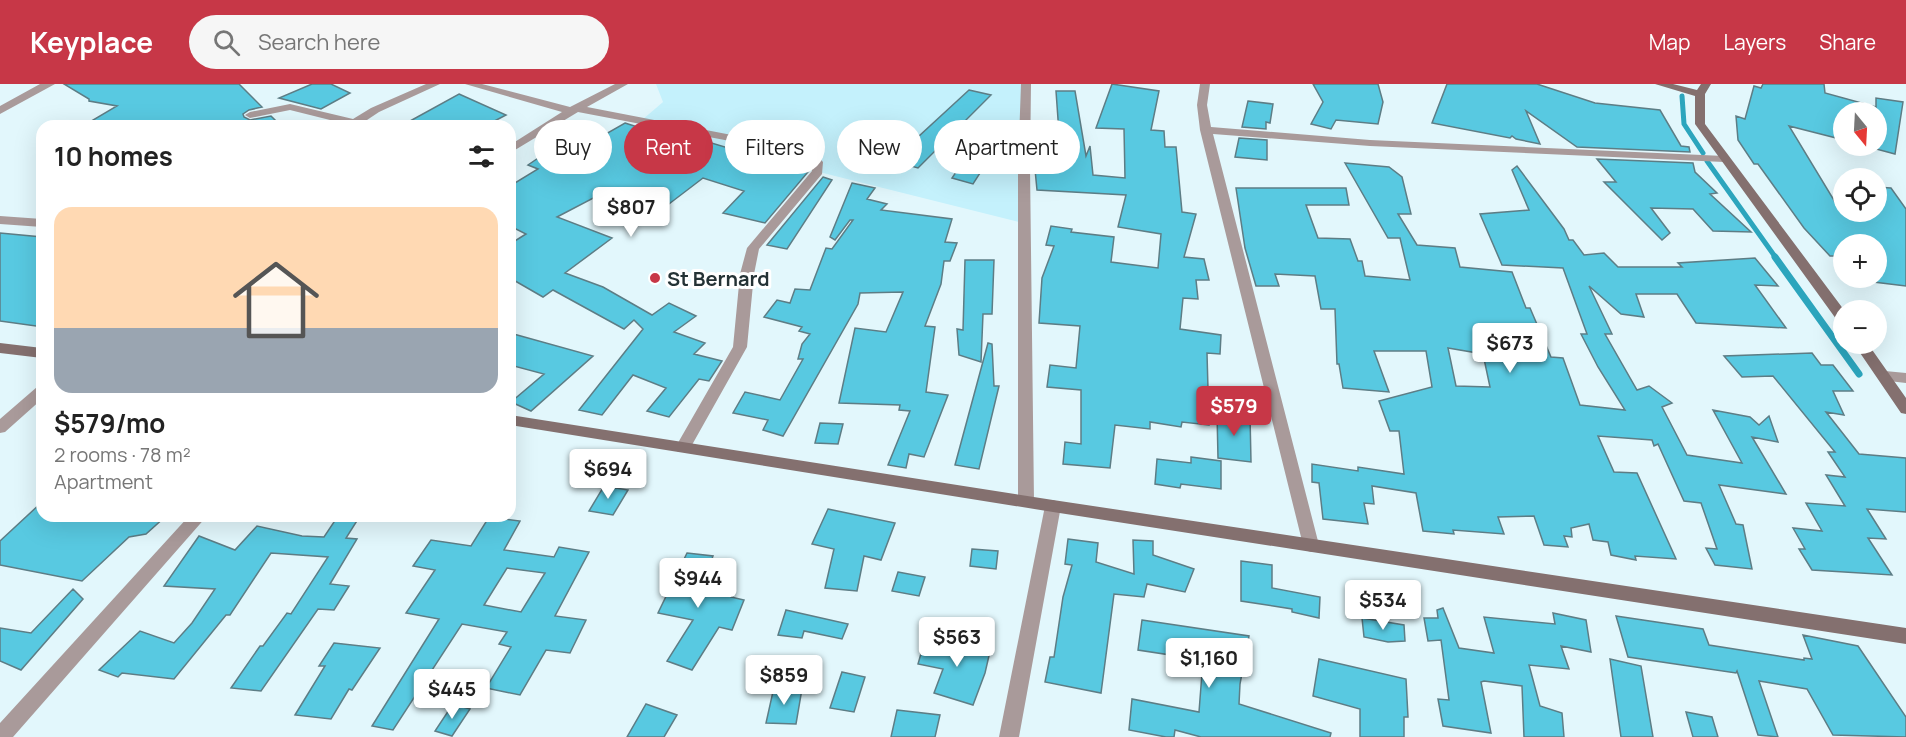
<!DOCTYPE html>
<html lang="en">
<head>
<meta charset="utf-8">
<style>
  body { margin:0; font-family:Manrope,sans-serif; background:#f6f6f6; color:#222; height:100vh; display:flex; flex-direction:column; font-size:22px; white-space:nowrap }
  * { box-sizing:border-box; margin:0 }
  p { font-size:20px; color:#767676 }
  .icon { flex:none; width:33px; height:33px; fill:none; stroke:currentColor; stroke-width:2; stroke-linecap:round; stroke-linejoin:round }
  .map { position:relative; flex:1; overflow:hidden }
  .side { position:absolute; left:36px; top:36px; width:480px; height:402px; display:flex; flex-direction:column; background:#fff; border-radius:18px; box-shadow:0 6px 24px #0002 }
  .side>* { flex:none }
  .guide { position:absolute; left:534px; top:36px; width:570px; height:54px; display:flex; gap:12px }
  .needle { width:39px; rotate:162deg }
  .fabs { position:absolute; left:1833px; top:18px; display:grid; gap:12px }
  .fabs a { display:grid; place-items:center; width:54px; height:54px; border-radius:50%; background:#fff; box-shadow:0 6px 24px #0002; font-size:30px }
  .price { position:absolute; translate:-50% -51px; padding:0 14px; border-radius:6px; background:#fff; color:#222; font-size:20px; line-height:39px; filter:drop-shadow(0 2px 3px #0008) }
  .price::after { content:''; position:absolute; left:50%; top:36px; width:18px; height:14px; margin-left:-9px; background:inherit; clip-path:polygon(0 0,100% 0,50% 100%) }
  .price.active { background:#c73747; color:#fff }
  ul { padding:0; list-style:none }
  li { display:grid; align-content:center; gap:12px; height:318px; padding:0 18px }
  li+li { border-top:2px solid #e0e0e0 }
  li span { display:grid; place-items:center; height:186px; border-radius:18px; color:#555 }
  li>.icon { margin-inline-start:auto }
  span .icon { width:108px; height:108px; fill:#fffc; stroke-width:1 }
  li b { font-size:26px }
  h2 { display:flex; justify-content:space-between; align-items:center; height:72px; padding:0 18px; font-size:26px }
  .tag { padding:0 21px; border-radius:27px; background:#fff; box-shadow:0 6px 24px #0002; font-size:21px; line-height:54px }
  .tag.active { background:#c73747; color:#fff }
  header { display:flex; align-items:center; gap:36px; box-sizing:border-box; height:84px; padding:0 30px; background:#c73747; color:#fff }
  header strong { font-size:28px }
  nav { display:flex; gap:33px; margin-inline-start:auto; font-size:21px }
  .search { width:420px; height:54px; background:#f6f6f6; display:flex; align-items:center; gap:15px; box-sizing:border-box; padding:0 21px; border-radius:33px; color:#767676; font-size:22px }
  .map>svg:first-child { display:block }
</style>
</head>
<body>
<header>
<strong>Keyplace</strong>
<div class="search"><svg class="icon" aria-label="search" viewBox="0 0 24 24"><circle cx="10" cy="10" r="6"/><path d="M15 15l6 6"/></svg>Search here</div>
<nav><a>Map</a><a>Layers</a><a>Share</a></nav>
</header>
<div class="map">
<svg width="1906" height="653" viewBox="0 0 1906 653">
  <rect width="100%" height="100%" fill="#e2f7fc"/>
  <path fill="#c4f1fc" d="M656 0H1027L1019 138 635 42 663 18Z"/>
  <g fill="none" stroke-linecap="round" stroke-linejoin="round">
    <path stroke="#2ca5bd" stroke-width="5" d="M1682 12 1684 40 1703 69
      M1707 77 1776 174"/>
    <path stroke="#2ca5bd" stroke-width="7" d="M1775 173 1859 290"/>
  </g>
  <path fill="#58c9e1" stroke="#5d7d85" stroke-width="1.5" fill-rule="evenodd" d="M64 0H239L262 23 249 26 243 30 244 33 250 36 271 32 276 37 260 42H132L93 36 117 22 89 17V15Z
    M312 0H331L350 9 321 25 279 14Z
    M1112 0 1159 7 1151 46 1164 47 1165 63H1176L1182 128 1196 130 1184 173 1204 175 1209 196H1196L1198 215 1183 214 1180 245 1221 251 1220 270 1207 269 1209 341 1182 338 1181 343 1150 338V345L1115 341 1110 384 1063 380 1065 358 1081 360V306L1047 303 1050 281 1076 284 1080 242 1039 239 1042 194 1054 162 1046 161 1051 142 1072 145 1071 148 1114 153 1111 178 1158 184 1161 150 1118 143 1126 111 1037 106 1034 75H1040L1039 63H1060L1056 7H1075L1086 72 1090 62 1093 91 1125 94 1124 45 1096 44Z
    M1313 0H1378L1383 18 1378 40 1336 36 1331 45 1311 40 1323 18Z
    M1447 0H1537L1595 19 1660 26 1681 62 1689 63 1690 68 1577 63 1526 27 1540 60 1516 55 1512 52 1510 54 1432 39Z
    M1763 0H1824L1825 9 1876 23V14L1903 18 1895 70 1876 65V25V28H1844V56L1789 42 1835 118H1840L1844 122V128H1876V103L1891 104 1906 125V202L1857 196 1856 194H1876V160H1844V172H1830L1804 144 1758 80H1754L1738 56 1736 32 1745 35 1754 2 1761 4Z
    M969 6 991 11 918 84 892 77Z
    M459 10 506 31 485 42H401Z
    M1248 17 1273 20 1270 39 1266 38V45L1242 43Z
    M625 39 697 62 705 57 808 88 765 139 723 129 744 107 703 94 648 136 597 112 557 133 612 154 565 189 603 203 652 231 669 219 696 232 674 248 705 259 694 270 722 277 709 297 699 295 669 333 647 327 666 304 633 291 602 331 579 326 643 245 634 236 624 245 553 206 543 213 510 194V160L526 150 510 142V102L538 85 528 81 566 55 585 62Z
    M979 54 1000 58 973 100 952 94Z
    M1239 54 1267 56V76L1235 73Z
    M1597 75 1693 79 1695 88 1717 109 1710 110 1751 148 1713 147 1693 125 1651 124 1670 149 1662 156 1604 98H1616Z
    M1345 79 1389 83 1402 93 1411 130H1398L1417 161 1455 164 1460 183 1512 188 1526 224H1530L1551 273 1563 274 1580 321 1625 326 1598 283 1581 250H1587L1563 184 1502 181 1480 130 1529 126 1512 86 1517 82 1564 145 1569 156H1573L1584 171 1604 169 1618 183H1682L1678 179 1755 174 1778 202 1755 201 1786 244 1696 239 1677 210H1636L1644 233 1621 230 1589 202 1612 250H1605L1637 306 1649 302 1672 319 1662 323 1687 371 1742 379 1713 326 1750 333 1759 341 1769 332 1778 358 1752 353 1786 410 1719 401 1736 440 1743 441 1752 485 1715 481 1706 464 1717 465 1701 419 1684 417 1658 360 1654 362 1652 356 1598 352 1614 388 1637 389 1676 475 1635 472 1636 476 1611 471 1608 458 1593 456 1589 440 1571 444 1572 453 1564 452 1568 463 1544 461 1534 432 1498 433 1504 450 1453 446 1454 450 1423 447 1416 409 1372 402 1374 420 1364 419 1368 440 1323 435 1319 399 1312 398V380L1358 387V383L1404 390 1399 347H1390L1379 317 1432 303 1426 267H1374L1389 308 1343 304 1339 280H1337L1335 225H1321L1315 192 1275 190 1279 202H1256L1245 164 1236 104H1346L1349 121H1306L1318 154 1350 155 1358 177H1362L1365 192 1410 196 1400 154H1388ZM1448 264 1483 270 1490 303 1456 302Z
    M823 93 832 96 787 165 767 161Z
    M852 99 875 104 867 115 887 120 881 126 952 135 945 158 957 159 950 177H944L941 200 925 242 935 243 926 308 948 311 924 373 909 370 906 384 888 381 910 327 899 326 900 321 839 319 855 244 886 248 903 208 860 209 858 220 783 352 763 346 768 336 733 329 745 308 780 316 803 275H798L802 260 810 250 799 247 802 243 764 233 777 216 790 219 795 205 810 206 826 164 832 165 853 136H850L835 156 830 153Z
    M0 149 42 153V237L36 242 0 237Z
    M965 176H994L992 230H983L981 278 959 271 957 245 963 246Z
    M510 249 593 272 531 327 511 318 544 290 510 281Z
    M988 259 992 260 994 302H999L979 385 955 381Z
    M1812 269 1821 281H1833L1853 307H1833L1844 331 1826 328 1859 370 1906 374V428L1867 425 1886 455 1868 454 1892 491 1812 486 1799 465H1805L1793 444 1822 447 1806 419 1845 422 1826 391 1845 393 1828 368H1835L1773 292 1742 293 1724 272Z
    M1217 329 1250 332 1251 378 1218 374Z
    M820 339 843 340 838 360 815 359Z
    M1191 373 1221 377V405L1181 400 1180 404 1155 400 1157 375 1191 379Z
    M604 402 628 406 613 431 589 427Z
    M42 418V432H166L146 450 129 453 82 497 0 481V457Z
    M828 425 895 439 881 476 864 472 857 507 825 504 834 465 812 460Z
    M338 432H360L346 454 357 455 330 500 349 502 334 526 318 525 261 607 231 604 260 562H263L287 529 291 530 328 473 271 469 230 531H226L174 595 122 589 118 593 99 586 140 547 174 559 192 539 215 505 164 502 199 452 235 466 257 442 302 452 324 453Z
    M489 433 520 437 504 466 554 473 559 463 589 468 555 532 586 536 570 569 546 566 520 611 486 604 511 563 499 560 507 548 462 540 393 646 372 642 439 535 406 529 435 486 413 482 431 456 471 462ZM507 484 545 489 521 528 484 521Z
    M1068 455 1098 459 1096 478 1134 490 1133 456 1153 457V471L1194 485 1185 508 1147 500 1144 513 1114 510 1101 609 1045 598 1050 573H1054L1063 513 1072 481 1065 480Z
    M972 465 998 467 996 485 970 482Z
    M687 469 713 472 703 500 733 506 731 513 744 516 732 546 719 543 692 586 667 577 693 536 658 529Z
    M1241 477 1272 481V504L1320 513 1319 534 1292 528V525L1241 517Z
    M898 488 925 493 919 512 892 507Z
    M73 505 83 515 21 586 0 577V544L31 549Z
    M1443 524 1459 564 1494 569 1484 533 1555 540 1553 529 1586 536 1591 568 1561 562 1569 585 1529 581 1540 622 1562 629 1564 653H1524L1522 602 1484 597 1481 598 1491 649 1443 642 1438 615 1449 616 1441 556 1428 557 1424 534H1438L1437 526Z
    M786 526 848 540 842 555 804 547 802 554 778 551Z
    M1616 532 1703 545 1709 561 1804 576V574L1812 575 1803 551 1858 562 1906 633V653L1833 651 1807 605 1759 597 1778 653 1758 651 1737 587 1736 589 1628 573Z
    M1362 534 1404 541 1405 557 1388 558 1364 553Z
    M1142 536 1249 552 1240 600 1239 620 1331 649 1330 653H1201L1175 646 1174 653H1166L1129 646 1132 615 1199 628 1203 576 1138 566Z
    M950 555 991 563 985 589 973 621 934 609 943 585 918 580 925 556 949 561Z
    M334 559 380 564 352 606 349 605 331 635 295 631 325 582H319Z
    M1319 575 1406 595 1408 633H1404V653H1360V625L1313 612Z
    M1610 575 1641 582 1653 653H1621Z
    M842 588 865 593 854 628 830 624Z
    M774 603 802 605 796 640 766 639Z
    M453 620 470 625 452 652 435 647Z
    M646 620 677 631 664 653H627Z
    M897 626 940 631 935 653H891Z
    M1686 628 1712 633 1718 653H1693Z"/>
  <g fill="none" stroke-linecap="round" stroke-linejoin="round">
    <path fill="#a99a9a" fill-rule="evenodd" d="M40 0H55L0 30V22Z
      M426 0H440L379 28 358 42H345L346 40 290 26 250 34 245 31 250 28 290 20 353 35 371 24Z
      M465 0H482L570 23 615 0H628L587 23 793 63 815 70 823 78 822 90 759 165 754 190 747 263 688 368H678L675 364 733 263 740 190 747 164 812 87 811 78 793 69 578 28 510 69V61L562 28Z
      M1021 0H1031L1030 83 1034 417 1032 421 1026 423 1020 421 1018 417V83Z
      M1200 0H1210L1207 21 1211 43 1370 56 1724 72 1730 75 1724 78 1370 62 1213 50 1319 461 1317 466 1311 468 1305 466 1303 461 1200 46 1197 21Z
      M0 132 42 135V143L0 140Z
      M1885 287 1906 289V299L1880 296 1878 292Z
      M42 302V315L5 348 0 349V335L37 303Z
      M1053 416 1059 418 1061 422 1019 653H999L1045 422 1047 418Z
      M189 432H207L13 653H0V639Z"/>
    <path fill="#84706f" fill-rule="evenodd" d="M1655 0H1673L1697 6 1701 0H1711L1705 10V40L1844 226V240L1839 239 1695 40V12Z
      M0 259 42 264V274L0 269Z
      M1854 260H1868L1906 314V330L1901 329Z
      M510 331 1053 416 1906 544V560L1053 428 510 341Z"/>
  </g>
  <circle fill="#c73747" stroke="#fff" stroke-width="2" cx="655" cy="194" r="6"/>
  <g text-anchor="middle" dominant-baseline="central" stroke-width="6" stroke-linejoin="round" paint-order="stroke">
    <g font-size="20" font-weight="bold" fill="#243235" stroke="#fff" text-anchor="start">
      <text x="667" y="194">St Bernard</text>
    </g>
  </g>
</svg>
<div class="fabs">
<a><svg class="needle" viewBox="-14 -14 28 28"><path d="M0-13l5 13h-10z" fill="#e53935"/><path d="M0 13l5-13h-10z" fill="#767676"/></svg></a>
<a><svg class="icon" aria-label="locate" viewBox="0 0 24 24"><circle cx="12" cy="12" r="6"/><path d="M12 2v4M12 18v4M2 12h4M18 12h4"/></svg></a>
<a>+</a>
<a>−</a>
</div>
<b class="price" style="left:631px;top:154px">$807</b>
<b class="price" style="left:1510px;top:290px">$673</b>
<b class="price active" style="left:1234px;top:353px">$579</b>
<b class="price" style="left:608px;top:416px">$694</b>
<b class="price" style="left:698px;top:525px">$944</b>
<b class="price" style="left:1383px;top:547px">$534</b>
<b class="price" style="left:957px;top:584px">$563</b>
<b class="price" style="left:1209px;top:605px">$1,160</b>
<b class="price" style="left:784px;top:622px">$859</b>
<b class="price" style="left:452px;top:636px">$445</b>
<div class="guide">
<a class="tag">Buy</a>
<a class="tag active">Rent</a>
<a class="tag">Filters</a>
<a class="tag">New</a>
<a class="tag">Apartment</a>
</div>
<section class="side">
<h2>10 homes<svg class="icon" aria-label="filters" viewBox="0 0 24 24"><path d="M4 7h16M4 17h16"/><circle cx="9" cy="7" r="2"/><circle cx="15" cy="17" r="2"/></svg></h2>
<ul>
<li><span style="background:linear-gradient(#ffd9b3 65%,#9aa5b1 0)"><svg class="icon" aria-label="home" viewBox="0 0 24 24"><path d="M3 11l9-7 9 7M6 9v11h12V9"/></svg></span><div><b>$579/mo</b><p>2 rooms · 78 m²</p><p>Apartment</p></div></li>
</ul>
</section>
</div>
</body>
</html>
